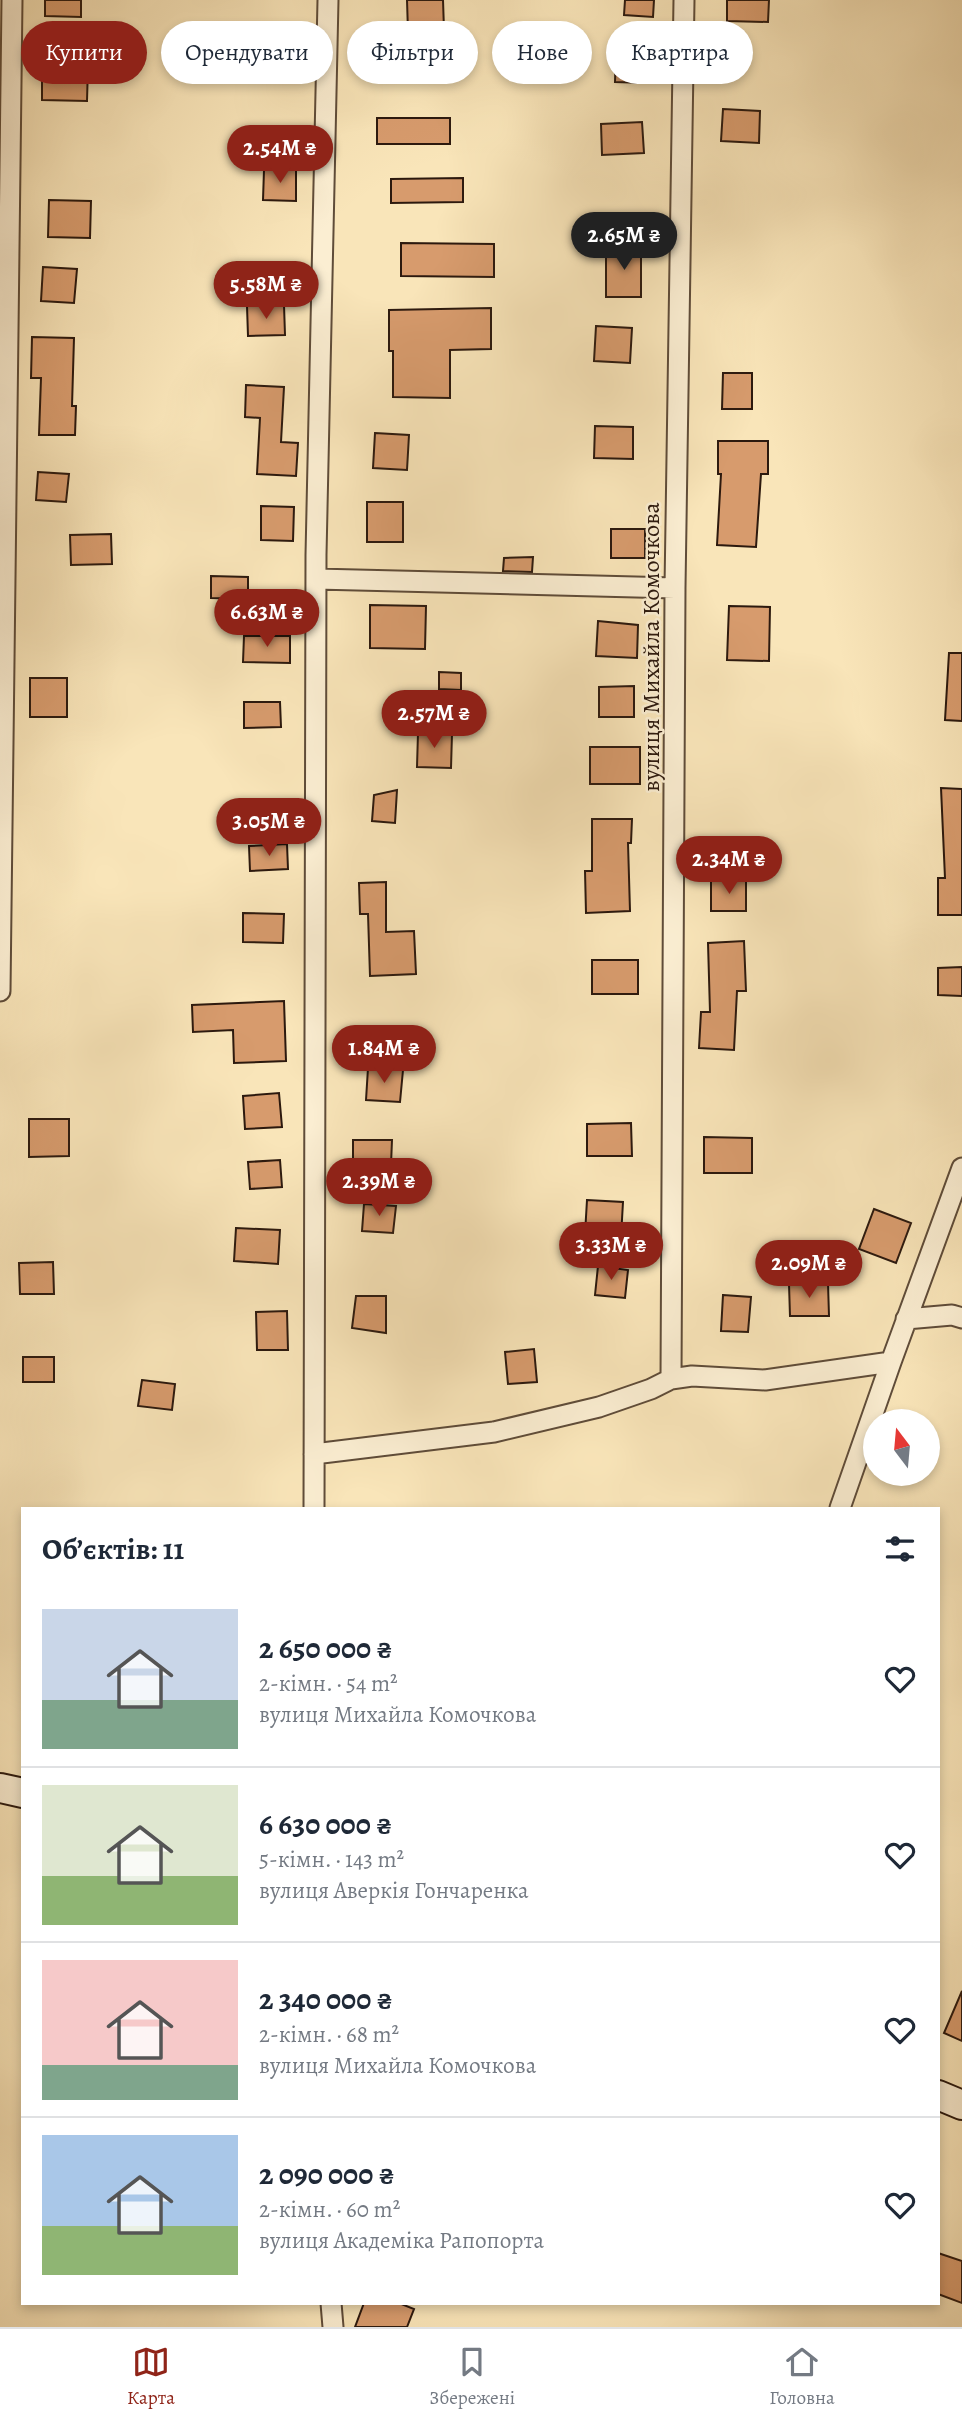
<!DOCTYPE html>
<html lang="uk">
<head>
<meta charset="utf-8">
<style>
  body { margin:0; font-family:Alegreya,serif; background:#f6f6f7; color:#1f2937; height:100vh; display:flex; flex-direction:column; font-size:26px; white-space:nowrap }
  * { box-sizing:border-box; margin:0 }
  p { font-size:23px; color:#747a83 }
  .icon { flex:none; width:38px; height:38px; fill:none; stroke:currentColor; stroke-width:2; stroke-linecap:round; stroke-linejoin:round }
  .map { position:relative; flex:1; overflow:hidden }
  .details { position:absolute; left:21px; top:1507px; width:919px; height:798px; display:flex; flex-direction:column; background:#fff; border-radius:0px; box-shadow:0 4px 10px #0003 }
  .details>* { flex:none }
  .top-card { position:absolute; left:21px; top:21px; width:920px; height:63px; display:flex; gap:14px }
  .needle { width:46px; rotate:344deg }
  .buttons { position:absolute; left:863px; top:1409px; display:grid; gap:14px }
  .buttons a { display:grid; place-items:center; width:77px; height:77px; border-radius:50%; background:#fff; box-shadow:0 4px 10px #0003; font-size:35px }
  .price { position:absolute; translate:-50% -60px; padding:0 16px; border-radius:24px; background:#8f2418; color:#fff; font-size:23px; line-height:46px; filter:drop-shadow(0 2px 4px #0008) }
  .price::after { content:''; position:absolute; left:50%; top:42px; width:21px; height:16px; margin-left:-10px; background:inherit; clip-path:polygon(0 0,100% 0,50% 100%) }
  .price.selected { background:#222; color:#fff }
  ul { padding:0; list-style:none }
  li { display:flex; align-items:center; gap:21px; height:175px; padding:0 21px }
  li+li { border-top:2px solid #e0e1e3 }
  li span { display:grid; place-items:center; flex:none; width:196px; height:140px; border-radius:0px; color:#555 }
  li>.icon { margin-inline-start:auto }
  span .icon { width:84px; height:84px; fill:#fffc; stroke-width:1 }
  li b { font-size:30px }
  h2 { display:flex; justify-content:space-between; align-items:center; height:84px; padding:0 21px; font-size:30px }
  .pill { padding:0 24px; border-radius:32px; background:#fff; box-shadow:0 4px 10px #0003; font-size:24px; line-height:63px }
  .pill.selected { background:#8f2418; color:#fff }
  .menu { display:flex; justify-content:space-around; align-items:center; height:98px; border-top:2px solid #e0e1e3; background:#fff; font-size:19px; color:#747a83 }
  .menu a { display:grid; justify-items:center; gap:4px }
  .menu .selected { color:#8f2418 }
  .map>svg:first-child { display:block }
</style>
</head>
<body>
<div class="map">
<svg width="962" height="2327" viewBox="0 0 962 2327">
  <rect width="100%" height="100%" fill="#f9e5b9"/>
  <filter id="stains"><feTurbulence type="fractalNoise" baseFrequency=".00286" numOctaves="4"/><feColorMatrix values="0 0 0 0 .2 0 0 0 0 .09 0 0 0 0 .02 0 0 0 .5 -.17"/></filter>
  <radialGradient id="worn" r=".72"><stop offset=".6" stop-color="#630" stop-opacity="0"/><stop offset="1" stop-color="#630" stop-opacity=".3"/></radialGradient>
  <path fill="#d79b6d" stroke="#2c190e" stroke-width="2" d="M45 0H81V17L45 16Z
    M407 0H443L444 30 408 32Z
    M625 0H654L653 17 624 15Z
    M727 0H769L768 22 727 21Z
    M616 48 647 49 646 83 615 82Z
    M42 65H88L87 101 42 100Z
    M723 109 760 111 759 143 721 141Z
    M377 118H450V144H377Z
    M642 122 644 153 602 155 601 124Z
    M264 170H296V201L263 200Z
    M463 178V202L391 203V179Z
    M49 200 91 201 90 238 48 237Z
    M401 243 494 244V277L401 276Z
    M606 248H641V297H606Z
    M43 267 77 269 74 303 41 301Z
    M284 305 285 335 248 336 247 306Z
    M491 308V349L450 350V398L393 397V351H389V310Z
    M596 326 632 328 630 363 594 361Z
    M32 337 74 338 72 406H76L75 435H39L41 378H31Z
    M723 373H752V409H722Z
    M246 385 284 387 281 442 298 443 296 476 257 474 260 418 245 417Z
    M595 426 633 427V459L594 458Z
    M375 433 409 435 407 470 373 468Z
    M718 441H768V474H761L756 547 717 545 721 474H718Z
    M38 472 69 474 66 502 36 500Z
    M367 502H403V542H367Z
    M261 506 294 507 293 541 261 540Z
    M611 529H645V558H611Z
    M111 534 112 564 71 565 70 535Z
    M533 557 532 572 503 571 504 558Z
    M211 576 248 577V599L211 598Z
    M370 605 426 606 425 649 370 648Z
    M729 606 770 607 769 661 727 660Z
    M598 621 638 625 637 658 596 656Z
    M244 636H290V663L243 662Z
    M949 653H962V721L945 720Z
    M439 672 461 673V690L439 689Z
    M30 678H67V717H30Z
    M634 686V717H599V687Z
    M244 702H280L281 727 244 728Z
    M418 733 452 734 451 768 417 767Z
    M590 747H640V784H590Z
    M941 788 962 789V915H938V878H945Z
    M397 790 395 823 372 821 374 795Z
    M592 819H632L631 843H628L630 911 586 913 585 871H592Z
    M287 844 288 869 250 871 249 846Z
    M711 881H746V911H711Z
    M386 882V932L414 931 416 974 370 976 368 914H360L359 883Z
    M243 913 284 914 283 943 243 942Z
    M744 941 746 991H737L734 1050 699 1048 701 1012H710L708 943Z
    M592 960H638V994H592Z
    M962 967V996L938 995V968Z
    M284 1001 286 1061 234 1063 233 1030 193 1032 192 1005Z
    M368 1068 403 1070 400 1102 366 1100Z
    M279 1093 282 1127 245 1129 243 1096Z
    M29 1119H69V1156L29 1157Z
    M631 1123 632 1156H587V1124Z
    M704 1137 752 1138V1173H704Z
    M353 1140H392L391 1165H353Z
    M280 1160 282 1187 250 1189 248 1162Z
    M587 1200 623 1202 621 1237 585 1234Z
    M364 1204 396 1206 393 1233 362 1231Z
    M874 1209 911 1223 896 1263 859 1249Z
    M236 1228 280 1230 278 1264 234 1261Z
    M53 1262 54 1294H20L19 1263Z
    M598 1266 628 1270 625 1298 595 1295Z
    M828 1283 829 1316H790L789 1284Z
    M723 1295 751 1297 748 1332 721 1331Z
    M356 1296H386V1333L352 1328Z
    M287 1311 288 1350H257L256 1312Z
    M534 1349 537 1382 508 1384 505 1352Z
    M23 1357H54V1382H23Z
    M142 1380 175 1384 172 1410 138 1406Z
    M962 1991V2041L944 2033Z
    M938 2253 962 2261V2303L938 2294Z
    M364 2303H399L414 2309 407 2327H355Z"/>
  <g fill="none" stroke-linecap="round" stroke-linejoin="round">
    <g stroke="#5f4c39" stroke-width="23">
      <path id="minor" d="M316 579 675 588
        M0 991 12 0
        M906 1319 952 1315 962 1318
        M671 1379 675 588 684 0
        M314 1454 494 1432 599 1407 651 1389 671 1379 692 1376 765 1380 891 1362
        M314 1508 316 555 328 0
        M840 1508 891 1362 962 1168
        M331 2303 333 2327"/>
    </g>
    <g stroke="#2c190e" stroke-width="32">
      <path id="secondary" d="M0 1788 23 1793
        M938 2095 962 2105"/>
    </g>
    <use href="#minor" stroke="#fbeed2" stroke-width="19"/>
    <use href="#secondary" stroke="#fbeed2" stroke-width="28"/>
  </g>
  <g text-anchor="middle" dominant-baseline="central" stroke-width="5" stroke-linejoin="round" paint-order="stroke">
    <g font-size="24" fill="#2c190e" stroke="#fbeed2">
      <text transform="translate(651 647) rotate(-90)">вулиця Михайла Комочкова</text>
    </g>
  </g>
  <rect width="100%" height="100%" filter="url(#stains)"/>
  <rect width="100%" height="100%" fill="url(#worn)"/>
</svg>
<div class="buttons">
<a><svg class="needle" viewBox="-14 -14 28 28"><path d="M0-13l5 13h-10z" fill="#e53935"/><path d="M0 13l5-13h-10z" fill="#747a83"/></svg></a>
</div>
<b class="price" style="left:280px;top:185px">2.54M ₴</b>
<b class="price selected" style="left:624px;top:272px">2.65M ₴</b>
<b class="price" style="left:266px;top:321px">5.58M ₴</b>
<b class="price" style="left:267px;top:649px">6.63M ₴</b>
<b class="price" style="left:434px;top:750px">2.57M ₴</b>
<b class="price" style="left:269px;top:858px">3.05M ₴</b>
<b class="price" style="left:729px;top:896px">2.34M ₴</b>
<b class="price" style="left:384px;top:1085px">1.84M ₴</b>
<b class="price" style="left:379px;top:1218px">2.39M ₴</b>
<b class="price" style="left:611px;top:1282px">3.33M ₴</b>
<b class="price" style="left:809px;top:1300px">2.09M ₴</b>
<div class="top-card">
<a class="pill selected">Купити</a>
<a class="pill">Орендувати</a>
<a class="pill">Фільтри</a>
<a class="pill">Нове</a>
<a class="pill">Квартира</a>
</div>
<section class="details">
<h2>Об’єктів: 11<svg class="icon" aria-label="filters" viewBox="0 0 24 24"><path d="M4 7h16M4 17h16"/><circle cx="9" cy="7" r="2"/><circle cx="15" cy="17" r="2"/></svg></h2>
<ul>
<li><span style="background:linear-gradient(#c9d6e8 65%,#7fa58c 0)"><svg class="icon" aria-label="home" viewBox="0 0 24 24"><path d="M3 11l9-7 9 7M6 9v11h12V9"/></svg></span><div><b>2 650 000 ₴</b><p>2-кімн. · 54 m²</p><p>вулиця Михайла Комочкова</p></div><svg class="icon" aria-label="heart" viewBox="0 0 24 24"><path d="M12 20l-8-8c-3-5 5-10 8-4 3-6 11-1 8 4z"/></svg></li>
<li><span style="background:linear-gradient(#dfe7d0 65%,#8fb573 0)"><svg class="icon" aria-label="home" viewBox="0 0 24 24"><path d="M3 11l9-7 9 7M6 9v11h12V9"/></svg></span><div><b>6 630 000 ₴</b><p>5-кімн. · 143 m²</p><p>вулиця Аверкія Гончаренка</p></div><svg class="icon" aria-label="heart" viewBox="0 0 24 24"><path d="M12 20l-8-8c-3-5 5-10 8-4 3-6 11-1 8 4z"/></svg></li>
<li><span style="background:linear-gradient(#f6c9c9 75%,#7fa58c 0)"><svg class="icon" aria-label="home" viewBox="0 0 24 24"><path d="M3 11l9-7 9 7M6 9v11h12V9"/></svg></span><div><b>2 340 000 ₴</b><p>2-кімн. · 68 m²</p><p>вулиця Михайла Комочкова</p></div><svg class="icon" aria-label="heart" viewBox="0 0 24 24"><path d="M12 20l-8-8c-3-5 5-10 8-4 3-6 11-1 8 4z"/></svg></li>
<li><span style="background:linear-gradient(#a9c7e8 65%,#8fb573 0)"><svg class="icon" aria-label="home" viewBox="0 0 24 24"><path d="M3 11l9-7 9 7M6 9v11h12V9"/></svg></span><div><b>2 090 000 ₴</b><p>2-кімн. · 60 m²</p><p>вулиця Академіка Рапопорта</p></div><svg class="icon" aria-label="heart" viewBox="0 0 24 24"><path d="M12 20l-8-8c-3-5 5-10 8-4 3-6 11-1 8 4z"/></svg></li>
</ul>
</section>
</div>
<nav class="menu">
<a class="selected"><svg class="icon" aria-label="map" viewBox="0 0 24 24"><path d="M3 6l6-2 6 2 6-2v14l-6 2-6-2-6 2zM9 4v14M15 6v14"/></svg>Карта</a>
<a><svg class="icon" aria-label="saved" viewBox="0 0 24 24"><path d="M7 4h10v16l-5-4-5 4z"/></svg>Збережені</a>
<a><svg class="icon" aria-label="home" viewBox="0 0 24 24"><path d="M3 11l9-7 9 7M6 9v11h12V9"/></svg>Головна</a>
</nav>
</body>
</html>
